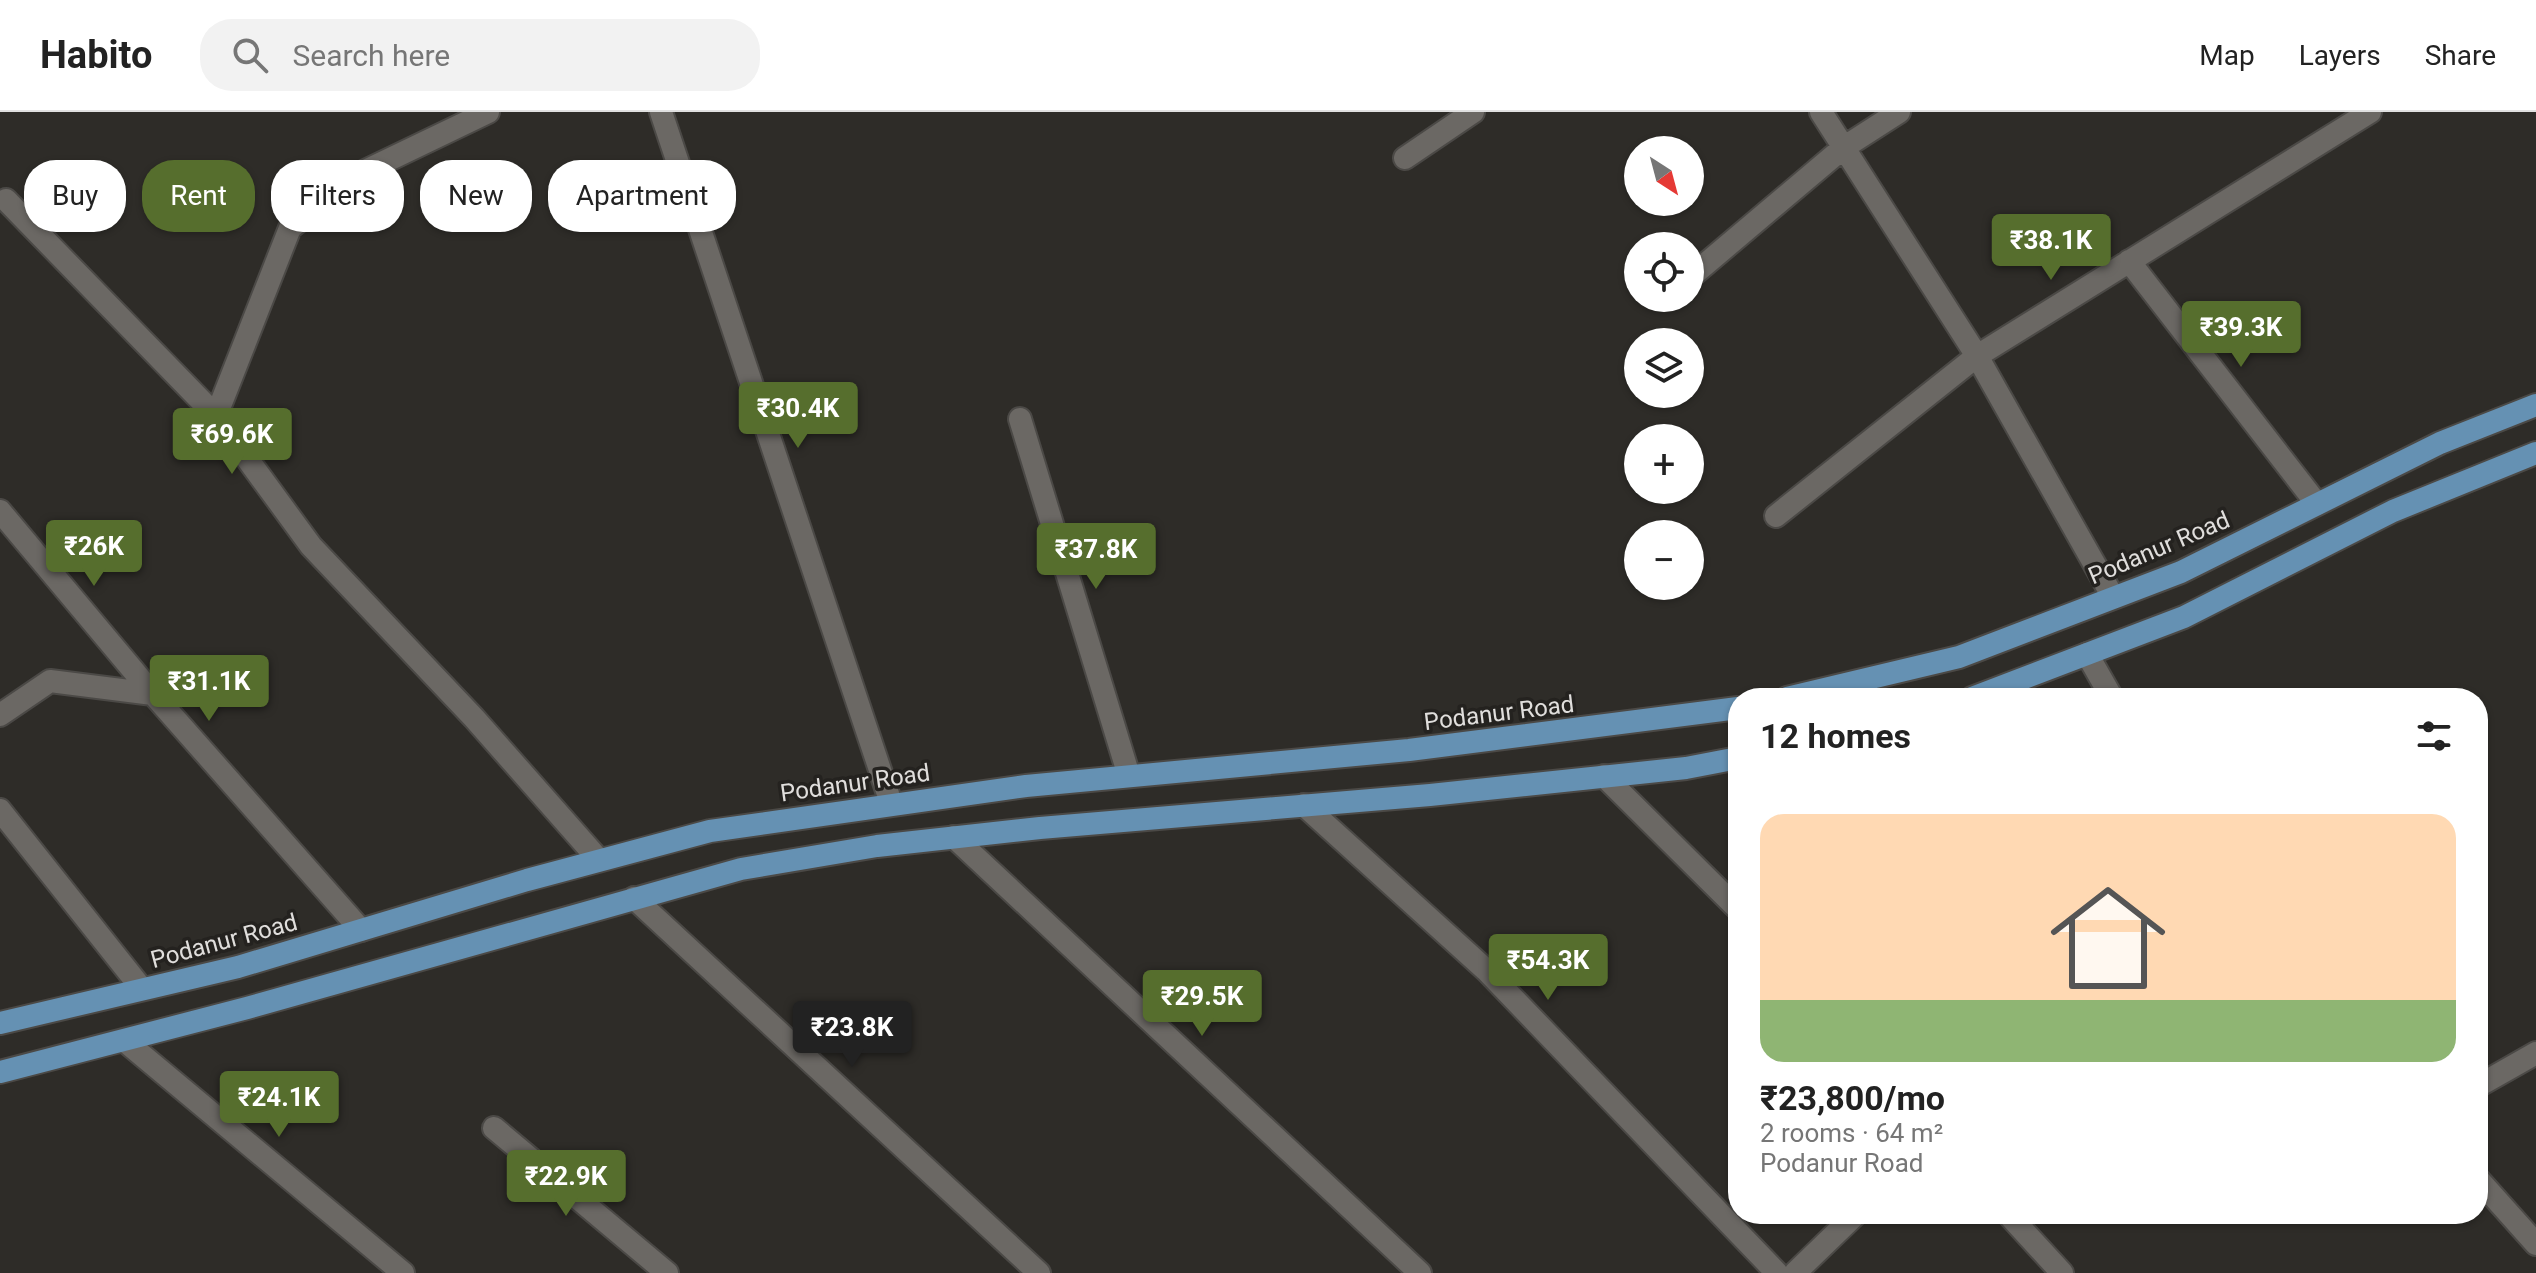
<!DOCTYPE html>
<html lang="en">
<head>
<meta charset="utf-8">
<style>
  body { margin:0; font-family:Roboto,sans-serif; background:#f2f2f2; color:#222; height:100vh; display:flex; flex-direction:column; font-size:30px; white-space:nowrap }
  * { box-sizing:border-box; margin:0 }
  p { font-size:26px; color:#767676 }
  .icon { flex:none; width:44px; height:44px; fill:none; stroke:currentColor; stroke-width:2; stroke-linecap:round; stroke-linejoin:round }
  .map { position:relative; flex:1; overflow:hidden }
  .drawer { position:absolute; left:1728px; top:576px; width:760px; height:536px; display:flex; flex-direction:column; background:#fff; border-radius:32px; box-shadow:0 2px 6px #0004 }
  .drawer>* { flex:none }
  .guide { position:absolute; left:24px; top:48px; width:760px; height:72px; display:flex; gap:16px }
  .needle { width:52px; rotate:144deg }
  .tools { position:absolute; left:1624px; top:24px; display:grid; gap:16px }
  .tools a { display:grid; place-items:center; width:80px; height:80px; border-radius:50%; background:#fff; box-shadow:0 2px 6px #0004; font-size:40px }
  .price { position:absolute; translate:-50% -68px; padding:0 18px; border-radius:8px; background:#566e2d; color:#fff; font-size:26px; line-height:52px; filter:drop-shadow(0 2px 4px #0008) }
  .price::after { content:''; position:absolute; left:50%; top:48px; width:24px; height:18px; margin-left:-12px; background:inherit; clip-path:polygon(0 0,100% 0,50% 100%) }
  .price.active { background:#222; color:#fff }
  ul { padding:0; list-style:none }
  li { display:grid; align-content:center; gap:16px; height:424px; padding:0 32px }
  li+li { border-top:2px solid #e0e0e0 }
  li span { display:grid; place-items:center; height:248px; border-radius:24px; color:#555 }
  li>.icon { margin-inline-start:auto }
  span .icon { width:144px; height:144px; fill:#fffc; stroke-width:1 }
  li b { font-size:34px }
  h2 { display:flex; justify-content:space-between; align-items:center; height:96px; padding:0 32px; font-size:34px }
  .chip { padding:0 28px; border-radius:32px; background:#fff; box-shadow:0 2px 6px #0004; font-size:28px; line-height:72px }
  .chip.active { background:#566e2d; color:#fff }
  header { display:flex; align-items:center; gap:48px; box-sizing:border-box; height:112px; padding:0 40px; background:#fff; border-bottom:2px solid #e0e0e0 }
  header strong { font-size:38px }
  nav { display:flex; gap:44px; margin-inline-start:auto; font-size:28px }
  .search { width:560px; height:72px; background:#f2f2f2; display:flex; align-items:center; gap:20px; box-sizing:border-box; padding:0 28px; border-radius:32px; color:#767676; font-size:30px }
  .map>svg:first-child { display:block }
</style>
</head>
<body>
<header>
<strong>Habito</strong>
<div class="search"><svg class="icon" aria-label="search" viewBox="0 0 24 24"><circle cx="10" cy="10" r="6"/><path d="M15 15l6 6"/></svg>Search here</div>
<nav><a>Map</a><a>Layers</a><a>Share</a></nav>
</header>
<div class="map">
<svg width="2536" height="1161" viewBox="0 0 2536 1161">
  <rect width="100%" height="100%" fill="#2e2c28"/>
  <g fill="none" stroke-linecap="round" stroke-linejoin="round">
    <g stroke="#4b4946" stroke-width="26">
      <path id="minor" d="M488 0 357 63 290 116 216 304 311 434 474 606 599 748
        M661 0 891 691
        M1821 0 1977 244 2113 485
        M1405 46 1473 0
        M6 88 216 304
        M2129 149 2317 392
        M1695 161 1843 36 1899 0
        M1020 307 1129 664
        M0 399 153 582
        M1776 404 1977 244 2370 0
        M2087 542 2112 586
        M0 603 50 569 153 582 361 818
        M1604 664 1738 797
        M1304 693 1486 858 1777 1161
        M0 698 142 877
        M954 725 1420 1161
        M634 786 1039 1161
        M125 929 403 1161
        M2478 974 2536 941
        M494 1016 667 1161
        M2478 1067 2536 1132
        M2008 1102 2062 1161
        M1795 1161 1856 1102"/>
    </g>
    <g stroke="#4b4946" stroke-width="26">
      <path id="primary" d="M1787 586 1959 545 2181 460 2440 331 2536 293
        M1972 586 2184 505 2393 399 2536 341
        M0 911 238 855 527 768 710 719 1026 674 1409 638 1738 596
        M0 960 247 896 741 757 877 734 1040 716 1430 683 1686 656 1738 646"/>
    </g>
    <use href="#minor" stroke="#6b6864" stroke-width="22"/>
    <use href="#primary" stroke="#6591b3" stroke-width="22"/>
  </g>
  <g text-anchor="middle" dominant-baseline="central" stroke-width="7" stroke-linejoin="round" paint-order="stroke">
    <g font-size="24" fill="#e0dedc" stroke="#24221f">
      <text transform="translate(2159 436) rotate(-23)">Podanur Road</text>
      <text transform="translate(1499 601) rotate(-7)">Podanur Road</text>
      <text transform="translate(855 671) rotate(-8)">Podanur Road</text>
      <text transform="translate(224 829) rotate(-15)">Podanur Road</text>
    </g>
  </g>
</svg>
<div class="tools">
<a><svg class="needle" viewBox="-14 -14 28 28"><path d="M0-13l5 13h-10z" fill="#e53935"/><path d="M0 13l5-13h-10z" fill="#767676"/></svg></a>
<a><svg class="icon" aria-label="locate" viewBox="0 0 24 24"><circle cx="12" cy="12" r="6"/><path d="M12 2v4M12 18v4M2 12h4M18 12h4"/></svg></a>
<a><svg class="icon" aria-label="layers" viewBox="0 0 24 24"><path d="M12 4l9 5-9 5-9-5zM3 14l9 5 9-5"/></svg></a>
<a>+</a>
<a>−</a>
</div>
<b class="price" style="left:2051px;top:170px">₹38.1K</b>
<b class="price" style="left:2241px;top:257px">₹39.3K</b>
<b class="price" style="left:798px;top:338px">₹30.4K</b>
<b class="price" style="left:232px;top:364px">₹69.6K</b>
<b class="price" style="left:94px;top:476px">₹26K</b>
<b class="price" style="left:1096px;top:479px">₹37.8K</b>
<b class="price" style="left:209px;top:611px">₹31.1K</b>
<b class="price" style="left:1548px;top:890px">₹54.3K</b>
<b class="price" style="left:1202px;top:926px">₹29.5K</b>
<b class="price active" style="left:852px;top:957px">₹23.8K</b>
<b class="price" style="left:279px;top:1027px">₹24.1K</b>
<b class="price" style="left:566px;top:1106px">₹22.9K</b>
<div class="guide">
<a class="chip">Buy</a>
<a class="chip active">Rent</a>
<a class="chip">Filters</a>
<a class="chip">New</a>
<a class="chip">Apartment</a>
</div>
<section class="drawer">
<h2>12 homes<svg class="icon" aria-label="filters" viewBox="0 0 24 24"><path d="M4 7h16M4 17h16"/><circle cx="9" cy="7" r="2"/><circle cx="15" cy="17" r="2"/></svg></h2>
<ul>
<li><span style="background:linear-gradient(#ffd9b3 75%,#8fb573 0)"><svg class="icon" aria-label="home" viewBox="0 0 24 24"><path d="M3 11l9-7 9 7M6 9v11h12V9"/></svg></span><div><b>₹23,800/mo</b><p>2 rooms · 64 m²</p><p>Podanur Road</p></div></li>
</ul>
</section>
</div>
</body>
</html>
